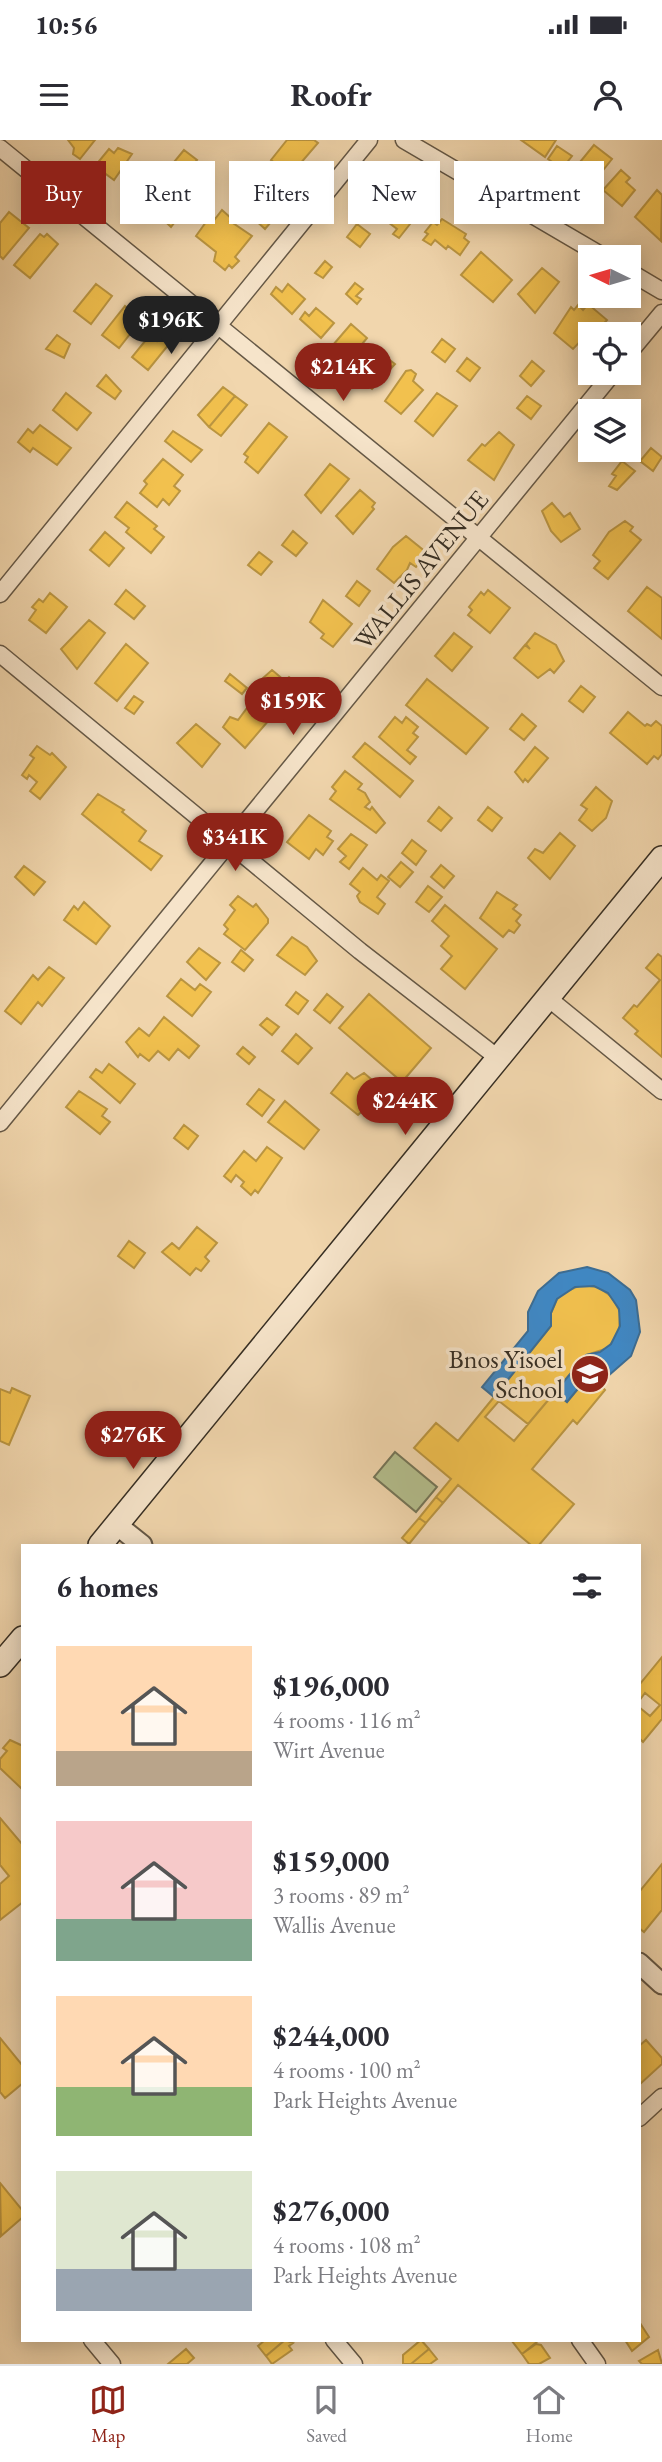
<!DOCTYPE html>
<html lang="en">
<head>
<meta charset="utf-8">
<style>
  body { margin:0; font-family:"EB Garamond",serif; background:#f7f7f7; color:#2b2b33; height:100vh; display:flex; flex-direction:column; font-size:26px; white-space:nowrap }
  * { box-sizing:border-box; margin:0 }
  p { font-size:23px; color:#7c7c81 }
  .icon { flex:none; width:38px; height:38px; fill:none; stroke:currentColor; stroke-width:2; stroke-linecap:round; stroke-linejoin:round }
  .map { position:relative; flex:1; overflow:hidden }
  .drawer { position:absolute; left:21px; top:1404px; width:620px; height:798px; display:flex; flex-direction:column; background:#fff; border-radius:0px; box-shadow:0 4px 18px #0003 }
  .drawer>* { flex:none }
  .hud { position:absolute; left:21px; top:21px; width:621px; height:63px; display:flex; gap:14px }
  .needle { width:46px; rotate:275deg }
  .buttons { position:absolute; left:578px; top:105px; display:grid; gap:14px }
  .buttons a { display:grid; place-items:center; width:63px; height:63px; border-radius:0px; background:#fff; box-shadow:0 4px 18px #0003; font-size:35px }
  .price { position:absolute; translate:-50% -60px; padding:0 16px; border-radius:24px; background:#8f2418; color:#fff; font-size:23px; line-height:46px; filter:drop-shadow(0 2px 4px #0008) }
  .price::after { content:''; position:absolute; left:50%; top:42px; width:21px; height:16px; margin-left:-10px; background:inherit; clip-path:polygon(0 0,100% 0,50% 100%) }
  .price.selected { background:#222; color:#fff }
  ul { padding:0; list-style:none }
  li { display:flex; align-items:center; gap:21px; height:175px; padding:0 35px }
  li span { display:grid; place-items:center; flex:none; width:196px; height:140px; border-radius:0px; color:#555 }
  li>.icon { margin-inline-start:auto }
  span .icon { width:84px; height:84px; fill:#fffc; stroke-width:1 }
  li b { font-size:30px }
  h2 { display:flex; justify-content:space-between; align-items:center; height:84px; padding:0 35px; font-size:30px }
  .tag { padding:0 24px; border-radius:0px; background:#fff; box-shadow:0 4px 18px #0003; font-size:24px; line-height:63px }
  .tag.selected { background:#8f2418; color:#fff }
  .status { display:flex; justify-content:space-between; align-items:center; height:49px; padding:0 35px; background:#fff; direction:ltr }
  .status svg { height:19px; fill:currentColor }
  header { display:flex; justify-content:space-between; align-items:center; height:91px; padding:0 35px; background:#fff; font-size:32px; font-weight:700 }
  .tab-bar { display:flex; justify-content:space-around; align-items:center; height:98px; border-top:2px solid #e1e1e2; background:#fff; font-size:19px; color:#7c7c81 }
  .tab-bar a { display:grid; justify-items:center; gap:4px }
  .tab-bar .selected { color:#8f2418 }
  .map>svg:first-child { display:block }
</style>
</head>
<body>
<div class="status"><b>10:56</b><svg viewBox="0 0 49 12"><path d="M0 12V9h3v3zM5 12V6h3v6zM10 12V3h3v9zM15 12V0h3v12zM26 1h20v11H26zM47 4h2v5h-2z"/></svg></div>
<header><svg class="icon" aria-label="menu" viewBox="0 0 24 24"><path d="M4 6h16M4 12h16M4 18h16"/></svg>Roofr<svg class="icon" aria-label="person" viewBox="0 0 24 24"><circle cx="12" cy="8" r="4"/><path d="M4 21q1-7 8-7t8 7"/></svg></header>
<div class="map">
<svg width="662" height="2224" viewBox="0 0 662 2224">
  <rect width="100%" height="100%" fill="#f1d6ad"/>
  <filter id="stains"><feTurbulence type="fractalNoise" baseFrequency=".00286" numOctaves="4"/><feColorMatrix values="0 0 0 0 .2 0 0 0 0 .09 0 0 0 0 .02 0 0 0 .5 -.17"/></filter>
  <radialGradient id="worn" r=".72"><stop offset=".6" stop-color="#630" stop-opacity="0"/><stop offset="1" stop-color="#630" stop-opacity=".3"/></radialGradient>
  <path fill="#b4bf8e" stroke="#757658" stroke-width="2" d="M395 1312 437 1347 416 1372 374 1337Z"/>
  <path fill="#f2c14e" stroke="#ba9541" stroke-width="2" d="M68 0H95L80 19 73 14 74 8Z
    M287 0H314L318 3 281 46 268 35 277 25 271 20Z
    M521 0H556L545 17Z
    M594 5 612 19 584 54 566 39Z
    M557 6 572 16 562 29 548 19Z
    M118 8 132 14 114 40 95 26 109 9 114 13Z
    M184 10 197 20 187 32 174 22Z
    M621 30 630 38 626 42 635 50 622 66 603 50Z
    M136 35 141 38 143 35 154 48 142 63 124 50Z
    M391 40 420 62 417 66 421 70 399 98 393 94 397 89 376 73 388 57 382 52Z
    M657 50 662 55 661 101 635 77Z
    M167 56 184 70 171 87 150 67 157 58 162 62Z
    M262 63 277 75 265 89 251 76Z
    M222 70 232 79 230 81 252 96 235 117 239 121 232 128 229 125 225 130 214 121 216 112 196 96 211 75 215 79Z
    M9 72 29 88 3 119 0 116V83Z
    M442 79 466 94 464 98 469 102 460 115 448 106 446 109 435 100 431 105 423 100 428 94 425 92 433 82 437 85Z
    M357 84 370 94 360 107 347 97Z
    M40 94 44 97 47 94 58 104 30 138 14 125Z
    M481 112 512 140 493 162 461 135Z
    M325 121 332 127 323 138 315 133Z
    M542 128 559 142 535 173 518 154Z
    M355 143 363 149 356 156 361 159 357 164 346 154Z
    M96 144 112 156 91 184 74 171Z
    M288 144 305 159 292 174 271 154 276 147 282 152Z
    M588 164 607 180 596 193 591 190 573 209 554 193 571 167 574 170 578 165 583 170Z
    M125 166 141 180 119 208 102 195Z
    M316 168 334 183 321 198 300 179 305 172 309 176Z
    M351 184 367 198 344 226 327 212Z
    M57 195 70 204 64 218 46 209Z
    M150 195 157 201 161 196 170 203 148 230 132 217Z
    M442 199 455 209 445 222 432 212Z
    M376 209 395 224 372 249 356 236Z
    M467 218 480 228 470 241 457 231Z
    M532 221 544 231 531 246 520 236Z
    M411 230 416 234 413 241 423 250 401 274 385 261 406 231Z
    M106 235 121 251 115 259 97 246Z
    M223 247 235 256 209 287 198 275Z
    M66 253 91 273 77 290 53 270Z
    M437 253 457 266 433 296 415 281Z
    M235 256 247 265 221 296 209 287Z
    M527 256 541 266 531 279 517 268Z
    M269 283 287 297 258 333 245 322 248 317 244 314Z
    M40 285 71 308 57 325 33 308 30 312 18 302 28 289 33 293Z
    M173 291 202 310 191 322 165 301Z
    M499 292 514 305 494 340 468 320 482 304 485 306Z
    M651 308 662 317 653 331 640 321Z
    M163 319 183 335 174 346 180 351 169 365 163 359 157 367 140 353 147 344 144 341Z
    M622 321 635 331 617 350 609 346 616 336 612 334Z
    M330 324 349 339 321 373 305 355Z
    M360 350 375 363 372 367 374 369 353 394 336 376Z
    M127 362 157 386 154 389 164 397 151 413 126 392 129 388 115 377Z
    M552 363 564 377 570 373 580 389 561 402 551 391 542 371Z
    M625 381 633 387 630 391 641 400 608 439 594 428 600 421 593 415 609 392Z
    M293 391 307 403 296 416 282 405Z
    M105 392 124 408 109 426 90 410Z
    M406 396 427 413 416 427 410 423 407 430 394 443 377 429 393 407Z
    M259 412 272 422 261 435 248 425Z
    M357 441 370 451 359 466 346 456Z
    M647 447 662 458V499L628 471Z
    M126 450 145 466 134 479 115 464Z
    M488 450 510 468 490 493 468 475 472 470 469 467 481 452 484 455Z
    M50 453 67 467 46 493 29 480 36 470 32 467 39 459 43 462Z
    M323 460 352 484 333 507 321 498 324 494 310 482Z
    M89 480 105 493 77 529 61 509Z
    M454 493 472 507 452 531 435 516Z
    M535 493 556 505 564 521 554 533 550 529 538 538 514 518 525 505 530 509 526 504Z
    M126 504 148 523 117 561 95 543Z
    M272 530 285 541 289 537 300 546 282 568 254 546Z
    M230 534 247 548 242 554 225 541Z
    M427 539 488 588 466 614 406 565Z
    M581 546 595 557 583 572 569 561Z
    M134 556 143 562 134 574 125 568Z
    M250 564 269 580 245 608 223 587 230 577 238 580Z
    M628 572 645 586 647 584 651 586 656 581 662 586V614L658 619 654 616 647 624 610 593Z
    M522 574 536 586 524 600 510 589Z
    M395 577 402 583 406 577 418 587 413 593 418 597 407 610 416 617 410 624 379 597Z
    M196 584 220 604 202 627 177 603Z
    M365 603 413 641 400 657 353 617Z
    M37 606 50 615 52 613 66 627 40 659 30 651 37 642 29 635 27 639 22 635 34 618 30 615Z
    M535 607 548 618 528 642 525 639 523 642 515 632Z
    M345 631 362 644 358 649 365 653 370 662 365 667 370 670 372 667 385 683 376 693 330 659 336 651 332 647Z
    M596 647 612 661 606 678 592 691 579 680 587 669 581 665Z
    M98 654 124 670 122 672 146 691 139 701 162 716 151 730 82 674Z
    M439 667 452 678 441 691 428 681Z
    M488 667 502 678 492 691 478 680Z
    M309 675 331 691 327 697 333 701 323 715 316 709 309 719 287 702Z
    M560 693 575 706 550 739 528 718 535 709 543 713Z
    M351 694 367 705 349 729 340 722 346 716 338 709Z
    M412 700 426 711 416 725 402 713Z
    M401 722 413 732 400 747 388 737Z
    M441 725 454 736 444 748 431 737Z
    M24 726 45 742 34 755 15 737Z
    M363 728 377 740 381 735 389 741 377 757 385 764 378 774 360 762 357 756 360 752 350 744Z
    M428 746 442 757 429 772 416 762Z
    M497 752 517 765 513 769 521 775 516 781 520 785 514 793 509 790 503 797 480 778Z
    M238 756 253 767 256 764 268 779V783L245 810 224 794 228 789 224 785 235 770 230 765Z
    M84 762 110 786 96 804 64 780 74 766 78 770Z
    M445 765 497 809 465 849 441 829 452 816 441 806 449 796 432 781Z
    M292 797 307 807 317 821 305 835 277 815Z
    M199 808 220 823 206 840 187 822Z
    M241 810 253 820 244 831 232 822Z
    M658 814 662 817V917L635 894 638 891 623 878 634 865 637 867 660 840 646 828Z
    M49 827 64 838 42 866 38 862 21 884 5 871 33 835 38 840Z
    M181 839 195 850 200 844 211 852 192 876 167 856Z
    M296 852 308 861 298 874 286 865Z
    M327 854 343 867 330 883 314 870Z
    M369 854 431 908 402 942 339 888Z
    M164 877 199 906 189 918 178 909 169 920 158 911 149 921 140 914 138 917 126 902 139 888 149 896Z
    M267 878 279 887 272 895 260 885Z
    M296 894 312 908 298 924 282 911Z
    M243 907 255 917 249 924 237 914Z
    M109 924 135 944 120 963 90 937 96 929 102 933Z
    M347 933 354 939 364 933 378 945 371 959 374 961 358 975 331 953Z
    M259 949 274 960 262 976 247 964Z
    M79 951 107 969 102 976 110 982 100 994 66 967Z
    M285 961 319 990 304 1009 268 982Z
    M184 985 198 996 188 1009 174 998Z
    M267 1007 282 1018 258 1053 255 1050 251 1055 241 1046 244 1042 236 1035 231 1042 224 1036 244 1011 256 1021Z
    M197 1087 217 1103 205 1117 209 1121 201 1131 196 1128 190 1135 162 1112 172 1103 179 1109Z
    M129 1101 145 1113 134 1128 118 1116Z
    M581 1145 598 1147 612 1157 620 1172 619 1192 608 1208 586 1215 528 1284 494 1257 551 1186V1173L557 1159 565 1152Z
    M586 1239H596L605 1250 577 1284 573 1280 532 1329 574 1364 539 1405H531L458 1345 443 1363 436 1357 451 1339 414 1308 436 1283 458 1301 494 1257 499 1261 485 1277 514 1301 555 1252 567 1262Z
    M12 1248 30 1256 9 1305 0 1301V1249L10 1253Z
    M436 1357 443 1363 426 1383 419 1378Z
    M419 1378 426 1383 409 1404 402 1398Z
    M662 1517V1579L643 1602 639 1598V1567L650 1576 660 1565 645 1553 639 1561V1545Z
    M10 1600 23 1606V1650L0 1628V1619L7 1611 3 1608Z
    M0 1678 23 1705V1762L0 1780V1744L9 1736 0 1725Z
    M662 1724V1770L644 1792 639 1788V1752Z
    M0 1898 23 1926V1943L5 1958 0 1952Z
    M646 1900 662 1918V1924L639 1945V1906Z
    M0 2043 23 2071V2077L1 2096Z
    M640 2183 649 2197 632 2211 625 2200H639Z
    M265 2200H285L266 2216 258 2206Z
    M285 2200 293 2203 289 2206 292 2210 272 2224 266 2216Z
    M421 2200 429 2209 411 2224H403V2215Z
    M512 2201 514 2200 538 2201 522 2214Z
    M536 2204 541 2205 550 2218 539 2224H529L522 2214Z
    M186 2209 194 2218 187 2224H168Z
    M429 2209 437 2219 430 2224H411Z
    M658 2210 662 2224H642L639 2221Z"/>
  <path fill="#3f88c5" stroke="#3c6d94" stroke-width="2" d="M587 1127 608 1133 630 1150 636 1160 640 1192 631 1216 608 1236 586 1239 567 1262 555 1252 586 1215 600 1212 611 1204 620 1186 619 1169 608 1153 594 1146 575 1147 557 1159 551 1173V1186L494 1257 482 1247 528 1191V1172L538 1151 559 1133Z"/>
  <g fill="none" stroke-linecap="round" stroke-linejoin="round">
    <g stroke="#655846" stroke-width="19">
      <path id="minor" d="M404 0 604 117
        M0 8 662 547
        M628 131 662 151
        M628 214 662 173
        M0 454 369 0
        M0 514 360 811 498 918
        M548 858 662 951
        M0 983 613 233
        M639 1978 662 1957
        M92 2200 112 2224
        M334 2200 354 2224
        M580 2200 597 2224"/>
    </g>
    <g stroke="#655846" stroke-width="23">
      <path id="tertiary" d="M117 1385 142 1405
        M639 1823 662 1844"/>
    </g>
    <g stroke="#362e23" stroke-width="26">
      <path id="secondary" d="M100 1405 662 718
        M0 1525 23 1498"/>
    </g>
    <use href="#minor" stroke="#f6e4ca" stroke-width="16"/>
    <use href="#tertiary" stroke="#f6e4ca" stroke-width="19"/>
    <use href="#secondary" stroke="#f6e4ca" stroke-width="23"/>
  </g>
  <defs>
    <g id="school-disc" transform="scale(2.0125)"><circle r="9.5" fill="#8f2418" stroke="#f6e4ca"/><path d="M0-5L7-2L0 1L-7-2ZM-4 1L0 2.5L4 1V4Q0 6-4 4Z" fill="#fff"/></g>
  </defs>
  <g fill-rule="evenodd">
    <use href="#school-disc" x="590" y="1234"/>
  </g>
  <g text-anchor="middle" dominant-baseline="central" stroke-width="7" stroke-linejoin="round" paint-order="stroke">
    <g font-size="26" fill="#362e23" stroke="#f6e4ca">
      <text transform="translate(421 430) rotate(-51)">WALLIS AVENUE</text>
    </g>
    <g font-size="26" fill="#362e23" stroke="#f6e4ca" text-anchor="end">
      <text x="563" y="1219">Bnos Yisoel<tspan x="563" dy="30">School</tspan></text>
    </g>
  </g>
  <rect width="100%" height="100%" filter="url(#stains)"/>
  <rect width="100%" height="100%" fill="url(#worn)"/>
</svg>
<div class="buttons">
<a><svg class="needle" viewBox="-14 -14 28 28"><path d="M0-13l5 13h-10z" fill="#e53935"/><path d="M0 13l5-13h-10z" fill="#7c7c81"/></svg></a>
<a><svg class="icon" aria-label="locate" viewBox="0 0 24 24"><circle cx="12" cy="12" r="6"/><path d="M12 2v4M12 18v4M2 12h4M18 12h4"/></svg></a>
<a><svg class="icon" aria-label="layers" viewBox="0 0 24 24"><path d="M12 4l9 5-9 5-9-5zM3 14l9 5 9-5"/></svg></a>
</div>
<b class="price selected" style="left:171px;top:216px">$196K</b>
<b class="price" style="left:343px;top:263px">$214K</b>
<b class="price" style="left:293px;top:597px">$159K</b>
<b class="price" style="left:235px;top:733px">$341K</b>
<b class="price" style="left:405px;top:997px">$244K</b>
<b class="price" style="left:133px;top:1331px">$276K</b>
<div class="hud">
<a class="tag selected">Buy</a>
<a class="tag">Rent</a>
<a class="tag">Filters</a>
<a class="tag">New</a>
<a class="tag">Apartment</a>
</div>
<section class="drawer">
<h2>6 homes<svg class="icon" aria-label="filters" viewBox="0 0 24 24"><path d="M4 7h16M4 17h16"/><circle cx="9" cy="7" r="2"/><circle cx="15" cy="17" r="2"/></svg></h2>
<ul>
<li><span style="background:linear-gradient(#ffd9b3 75%,#b9a48a 0)"><svg class="icon" aria-label="home" viewBox="0 0 24 24"><path d="M3 11l9-7 9 7M6 9v11h12V9"/></svg></span><div><b>$196,000</b><p>4 rooms · 116 m²</p><p>Wirt Avenue</p></div></li>
<li><span style="background:linear-gradient(#f6c9c9 70%,#7fa58c 0)"><svg class="icon" aria-label="home" viewBox="0 0 24 24"><path d="M3 11l9-7 9 7M6 9v11h12V9"/></svg></span><div><b>$159,000</b><p>3 rooms · 89 m²</p><p>Wallis Avenue</p></div></li>
<li><span style="background:linear-gradient(#ffd9b3 65%,#8fb573 0)"><svg class="icon" aria-label="home" viewBox="0 0 24 24"><path d="M3 11l9-7 9 7M6 9v11h12V9"/></svg></span><div><b>$244,000</b><p>4 rooms · 100 m²</p><p>Park Heights Avenue</p></div></li>
<li><span style="background:linear-gradient(#dfe7d0 70%,#9aa5b1 0)"><svg class="icon" aria-label="home" viewBox="0 0 24 24"><path d="M3 11l9-7 9 7M6 9v11h12V9"/></svg></span><div><b>$276,000</b><p>4 rooms · 108 m²</p><p>Park Heights Avenue</p></div></li>
</ul>
</section>
</div>
<nav class="tab-bar">
<a class="selected"><svg class="icon" aria-label="map" viewBox="0 0 24 24"><path d="M3 6l6-2 6 2 6-2v14l-6 2-6-2-6 2zM9 4v14M15 6v14"/></svg>Map</a>
<a><svg class="icon" aria-label="saved" viewBox="0 0 24 24"><path d="M7 4h10v16l-5-4-5 4z"/></svg>Saved</a>
<a><svg class="icon" aria-label="home" viewBox="0 0 24 24"><path d="M3 11l9-7 9 7M6 9v11h12V9"/></svg>Home</a>
</nav>
</body>
</html>
